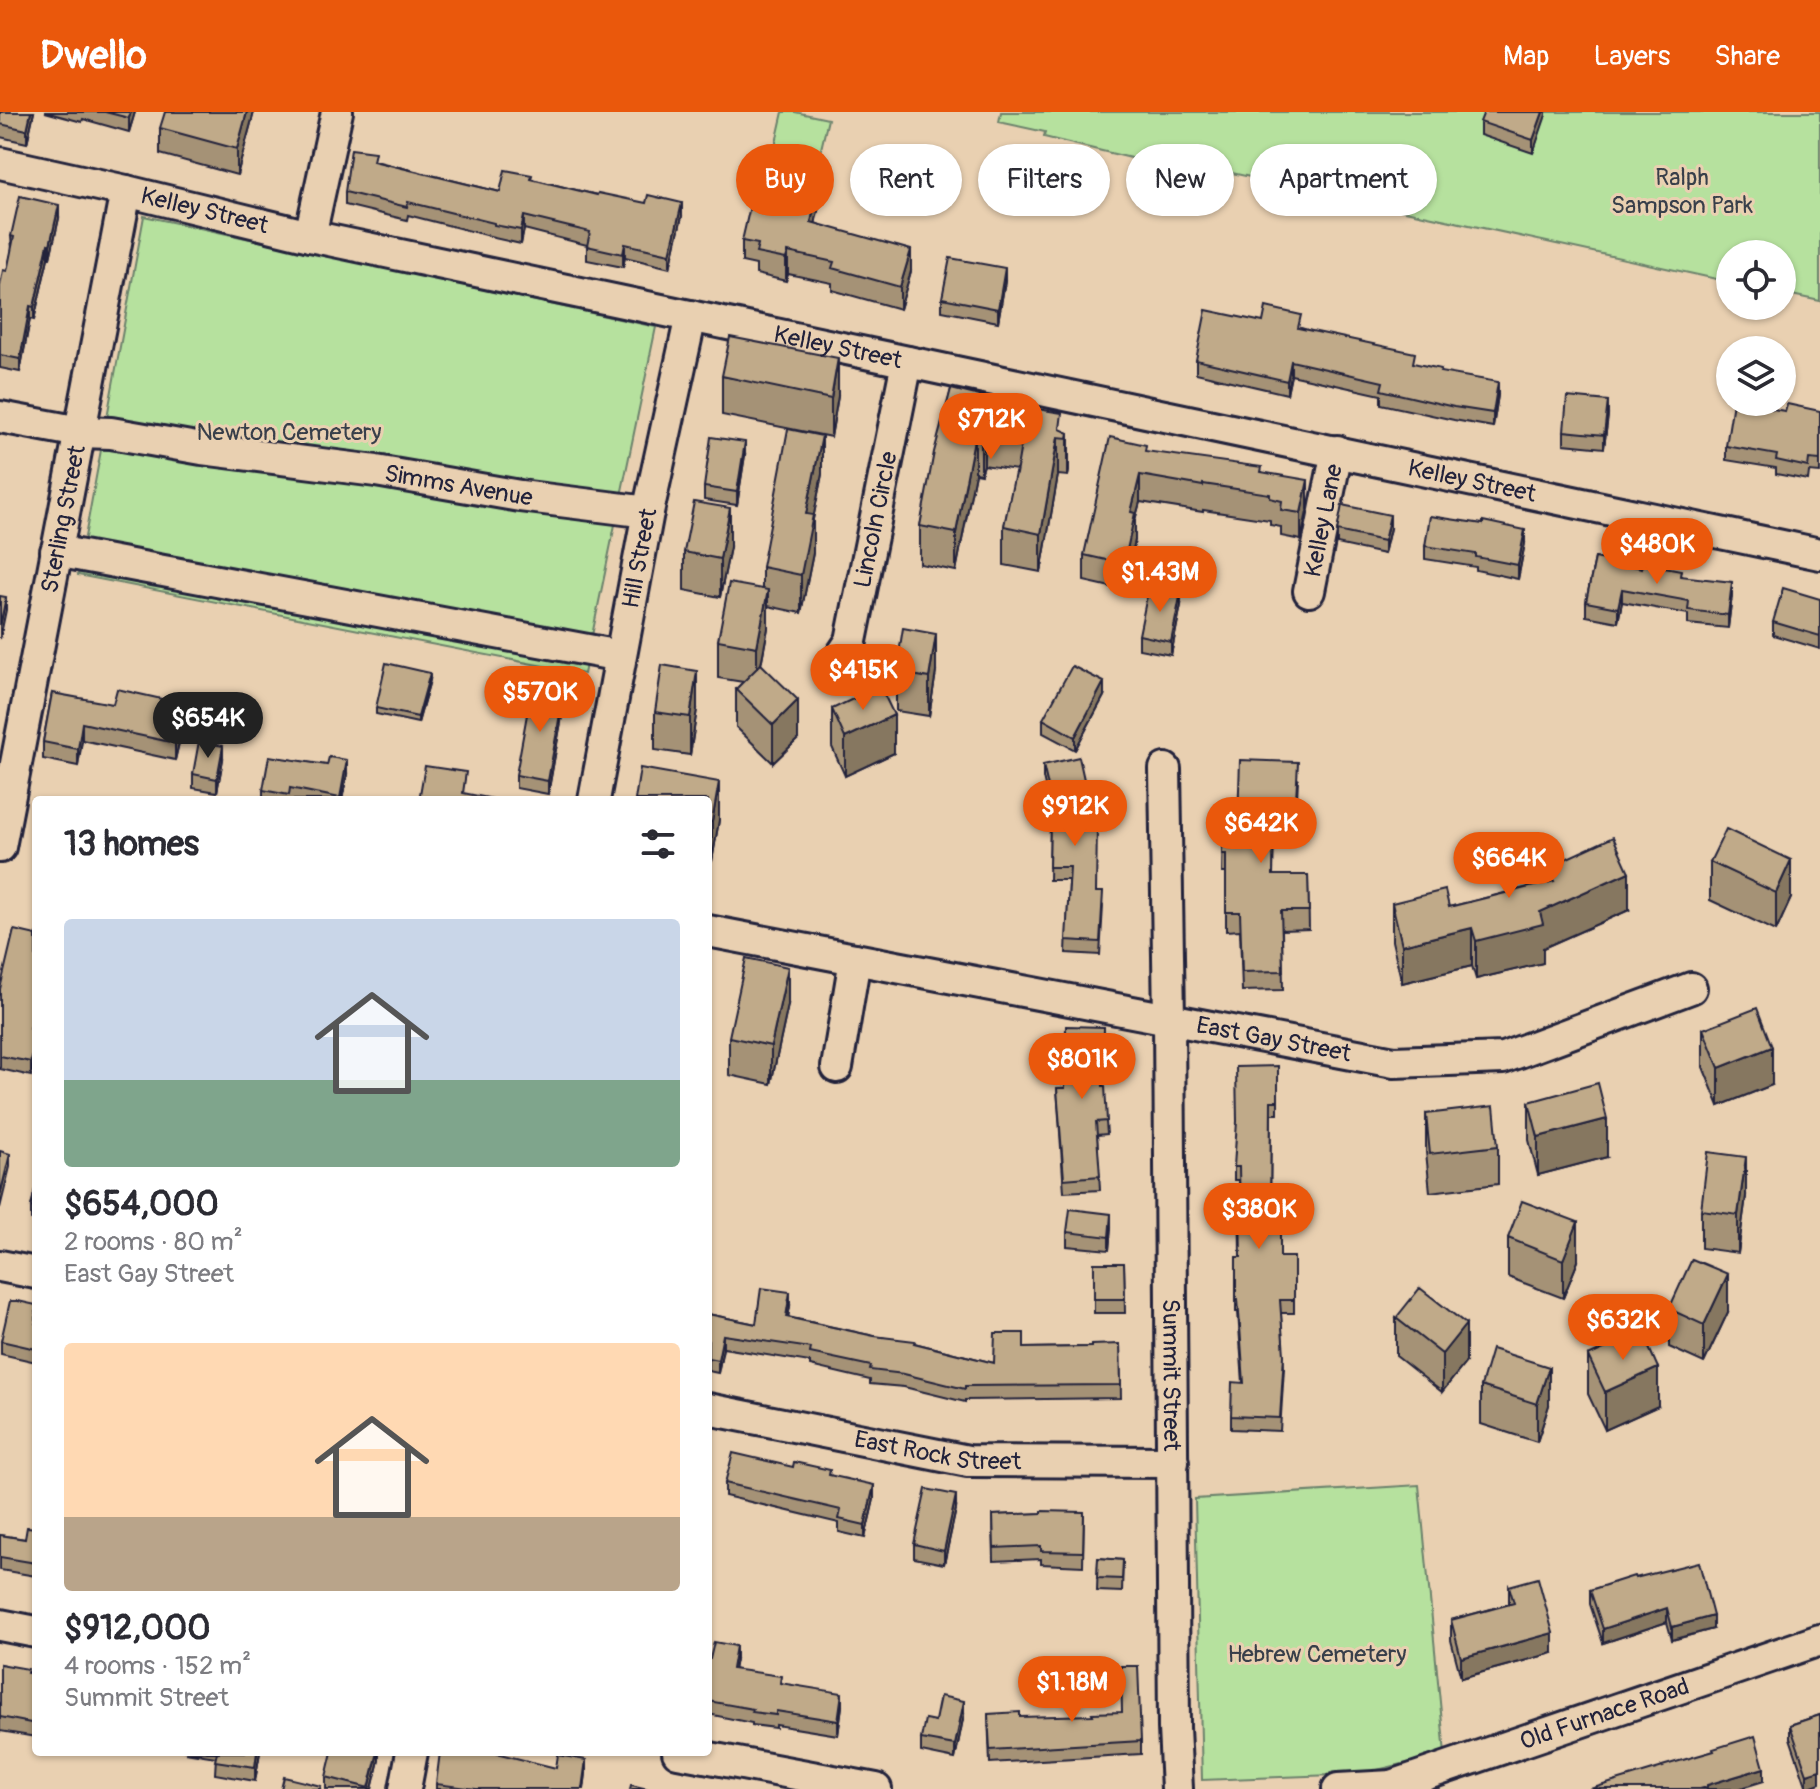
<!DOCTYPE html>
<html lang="en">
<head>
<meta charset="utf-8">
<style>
  body { margin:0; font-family:Pangolin,sans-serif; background:#f2f2f3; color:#2b2b33; height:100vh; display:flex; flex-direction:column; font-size:30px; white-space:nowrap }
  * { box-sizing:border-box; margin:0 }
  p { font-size:26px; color:#7c7c81 }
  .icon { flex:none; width:44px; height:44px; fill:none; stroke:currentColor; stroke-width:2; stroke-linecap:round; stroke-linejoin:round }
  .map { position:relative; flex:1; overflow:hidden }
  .details { position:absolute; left:32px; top:684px; width:680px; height:960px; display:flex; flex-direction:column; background:#fff; border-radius:8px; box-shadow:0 2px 6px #0004 }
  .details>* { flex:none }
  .hud { position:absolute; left:736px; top:32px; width:760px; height:72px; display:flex; gap:16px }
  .controls { position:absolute; left:1716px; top:128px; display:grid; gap:16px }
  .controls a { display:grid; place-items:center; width:80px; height:80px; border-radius:50%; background:#fff; box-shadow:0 2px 6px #0004; font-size:40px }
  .price { position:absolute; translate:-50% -68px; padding:0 18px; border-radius:28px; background:#ea580c; color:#fff; font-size:26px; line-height:52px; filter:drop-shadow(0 2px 4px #0008) }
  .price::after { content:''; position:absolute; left:50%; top:48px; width:24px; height:18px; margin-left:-12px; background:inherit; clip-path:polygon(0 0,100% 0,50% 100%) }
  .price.current { background:#222; color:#fff }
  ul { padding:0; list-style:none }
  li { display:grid; align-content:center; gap:16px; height:424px; padding:0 32px }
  li span { display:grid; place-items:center; height:248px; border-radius:8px; color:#555 }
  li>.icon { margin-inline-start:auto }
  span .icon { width:144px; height:144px; fill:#fffc; stroke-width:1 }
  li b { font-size:34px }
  h2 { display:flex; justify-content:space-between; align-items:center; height:96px; padding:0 32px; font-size:34px }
  .chip { padding:0 28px; border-radius:36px; background:#fff; box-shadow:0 2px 6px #0004; font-size:28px; line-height:72px }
  .chip.current { background:#ea580c; color:#fff }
  header { display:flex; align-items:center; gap:48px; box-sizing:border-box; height:112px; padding:0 40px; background:#ea580c; color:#fff }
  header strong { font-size:38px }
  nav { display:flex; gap:44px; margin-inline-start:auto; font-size:28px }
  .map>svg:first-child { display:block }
</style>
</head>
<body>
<header>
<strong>Dwello</strong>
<nav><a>Map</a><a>Layers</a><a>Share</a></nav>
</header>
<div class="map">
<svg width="1820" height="1677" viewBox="0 0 1820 1677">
  <rect width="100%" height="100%" fill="#e9d0b1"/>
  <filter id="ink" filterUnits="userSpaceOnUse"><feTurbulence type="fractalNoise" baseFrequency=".0125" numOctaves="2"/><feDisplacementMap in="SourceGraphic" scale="16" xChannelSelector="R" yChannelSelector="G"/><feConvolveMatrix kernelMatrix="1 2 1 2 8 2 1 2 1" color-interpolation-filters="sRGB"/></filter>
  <g filter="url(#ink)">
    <path fill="#b6e19e" stroke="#6c826c" stroke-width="2" d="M783 0H795L828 7 811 80 767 70Z
      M1001 0H1820V189L1782 181V142H1730V170L1163 46 1160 53 1044 25 1045 20 999 10Z
      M144 104 656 215 584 562 78 463Z
      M1419 1373 1445 1642 1360 1662 1202 1668 1195 1387Z"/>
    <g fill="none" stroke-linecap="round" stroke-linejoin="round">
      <g stroke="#22223b" stroke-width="36">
        <g id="minor">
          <path id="s1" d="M0 51 126 79 310 124 1820 442"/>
          <path d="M310 124 337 0"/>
          <path id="s2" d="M0 305 80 320 111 321 202 337 376 359 520 384 648 400"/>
          <path d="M56 439 620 544"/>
          <path id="s3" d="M1309 479 1337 339"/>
          <path id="s4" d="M830 561 851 529 907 250"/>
          <path id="s5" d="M1165 657 1169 907 1174 1616 1177 1677"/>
          <path id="s6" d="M594 688 648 400 691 204"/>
          <path id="s7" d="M0 735 126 79"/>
          <path id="s8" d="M708 819 1394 950 1503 946 1691 876"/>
          <path d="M837 955 855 847"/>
          <path d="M0 1154 36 1161"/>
          <path id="s9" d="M708 1297 968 1349 1173 1350"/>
          <path d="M0 1513 36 1520"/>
          <path d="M678 1640 876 1677"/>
          <path d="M405 1677 412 1640"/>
          <path d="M1338 1677 1392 1674"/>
          <path id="s10" d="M1390 1677 1392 1674 1820 1528"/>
        </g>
      </g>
      <use href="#minor" stroke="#e9d0b1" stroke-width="30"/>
    </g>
    <path fill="#a59276" stroke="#22223b" stroke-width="2" d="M34 0 27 31 0 25V2Z
      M45 0H135L129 20 83 7 82 10Z
      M254 0 237 63 160 42V16Z
      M1546 0 1533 41 1480 23V10Z
      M375 49 500 80 532 67 682 104 670 156 625 145 623 155 587 148V133L524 117 521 132 494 126V125L408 103 407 108 345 93V80Z
      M820 90 815 111 911 159 900 197 832 178V171L788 162 786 169 756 162V153L742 150V129Z
      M59 106 50 146H48L34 208 30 207 20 260 0 256V174L7 159 12 138 11 124Z
      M1005 169 998 210 942 199V186Z
      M1301 216 1415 252 1498 283 1493 315 1454 308 1381 292V283L1291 263 1287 282 1196 261V248Z
      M722 264 838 284 831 325 722 303Z
      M951 277 1069 321V359L1068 364 1058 363 1041 460 1004 453V414L1017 358 984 353 981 362 975 361 956 459 920 452V414Z
      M1785 299H1820V361L1809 360 1808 368 1776 362V356L1726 348V334Z
      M1608 303 1604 336 1564 332V319Z
      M1146 340 1262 360 1308 395 1301 428 1281 424V415L1270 413V408L1203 398V400L1140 390 1135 408V428L1124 478 1084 469V443Z
      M745 343 737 393 704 388V375Z
      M822 362 813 407V441L801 501 768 494V516L761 553 798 627 773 651 736 615V577L743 570 718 566V528L762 477V455Z
      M1390 416 1384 442 1337 432V419Z
      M1525 431 1518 467 1476 458V455L1425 447V434Z
      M730 435 720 485 684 478V440Z
      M1595 446 1681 464 1732 483 1728 516 1688 512V502L1622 490 1618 510 1586 504V490Z
      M1820 487V537L1773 523V510Z
      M1181 493 1171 543 1139 537V523Z
      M896 560H936L929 604 896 599Z
      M430 568 418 611 376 602V596Z
      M52 581 184 609 175 648 82 628 78 654 43 647V630Z
      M1104 584 1075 638 1043 621V607Z
      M564 593 548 682 516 676V663Z
      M697 597 690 643 655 638V600Z
      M832 597 894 641 845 664 832 635Z
      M223 647 217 680 193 676V662Z
      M1043 653 1096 780 1103 794 1100 843 1066 841 1069 768H1049L1050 713H1054L1043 666Z
      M347 662 342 688H263V678Z
      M1298 668 1296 706 1274 705 1273 763H1308L1309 817 1282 818 1283 878 1242 879 1240 818 1226 819V761H1222L1223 708H1238Z
      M708 688 719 708 712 749 708 748Z
      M1710 750 1791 786 1776 819 1710 788Z
      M1548 755 1629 798 1543 836V851L1476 867 1472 854 1402 871 1392 829V791L1449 795 1548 770Z
      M36 823V905L33 917 31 964 0 957V877Z
      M788 893 771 972 729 963V925Z
      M1703 917 1772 973 1719 994 1703 955Z
      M1278 954V1002H1271L1270 1100 1280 1145H1294V1201H1281L1284 1256 1280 1319 1231 1317V1304L1243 1271 1238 1200H1236V1145H1240L1239 1068H1234V1055Z
      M1103 974 1107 1022 1097 1023 1100 1078 1064 1080 1057 976Z
      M1529 990 1607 1045 1538 1063 1529 1028Z
      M1426 1002 1498 1034V1072L1430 1080 1426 1040Z
      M36 1073V1109L31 1108V1095Z
      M1746 1084 1738 1141 1701 1136V1098Z
      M1111 1115 1109 1138 1067 1134V1120Z
      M1508 1126 1578 1149 1563 1186 1508 1165Z
      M1094 1151H1124L1125 1201H1094Z
      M36 1193V1250L1 1242V1229Z
      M790 1194 788 1205 874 1224 914 1231 994 1251 1024 1236 1091 1235 1120 1232 1121 1286 965 1288V1290L904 1275 870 1272V1268L810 1254V1250L723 1236 718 1261 708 1259V1202L756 1212Z
      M1669 1197 1728 1200 1704 1251 1669 1235Z
      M1396 1206 1466 1250 1442 1280 1396 1244Z
      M1588 1244 1658 1294 1605 1318 1588 1282Z
      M1481 1274 1549 1293 1537 1330 1481 1312Z
      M830 1363 874 1387 865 1426 839 1420V1411L725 1384V1371Z
      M956 1397 944 1452 914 1446V1432Z
      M1084 1400 1083 1454 1041 1452V1447L994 1449 993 1403Z
      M36 1416V1464L0 1458V1423L25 1427Z
      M1098 1446 1123 1448 1122 1480 1097 1479Z
      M1635 1466 1713 1517 1672 1528 1667 1510 1603 1531 1590 1492V1478Z
      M1509 1474 1553 1541 1461 1566 1451 1528V1508L1509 1492Z
      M708 1547H736L734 1557 781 1571 842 1594 838 1623 776 1613V1616L752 1613V1611L708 1602Z
      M0 1552 36 1562V1625L0 1619Z
      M964 1602 955 1647 921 1640V1627L935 1609Z
      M988 1602 1020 1605 1141 1629V1642L990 1651Z
      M1820 1603 1807 1676 1790 1626V1613Z
      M185 1640H260L255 1669 215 1662 216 1645Z
      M379 1640V1648L372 1677H326V1665Z
      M556 1656 586 1661 584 1677H436V1672Z"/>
    <path fill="#867760" stroke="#22223b" stroke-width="2" d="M31 0H34L27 31V18Z
      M131 0H135L129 20V6Z
      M247 0H254L237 63V37Z
      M1543 0H1546V3L1533 41V28Z
      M820 68V90L811 131V110Z
      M682 91V104L670 156V142Z
      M59 93V106L50 146V133Z
      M524 104V117L521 132V118Z
      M48 132V146L34 208V195Z
      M625 132V145L623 155V142Z
      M911 138V159L900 197V175Z
      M788 140V162L786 169V147Z
      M1005 156V169L998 210V197Z
      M30 194V207L20 260V247Z
      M838 246V284L831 325V287Z
      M1291 249V263L1287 282V269Z
      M1498 270V283L1493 315V301Z
      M1608 289V303L1604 336V323Z
      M984 315V353L981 362V324Z
      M1069 321V359L1068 364V326Z
      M975 322V361L956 459V421Z
      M822 324V362L813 407V441L801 501V463L806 402Z
      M1058 325V363L1041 460V422Z
      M745 330V343L737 393V380Z
      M1140 363V390L1135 408V428L1124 478V452L1131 400Z
      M1308 368V395L1301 428V401Z
      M730 396V435L720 485V447Z
      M1390 403V416L1384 442V429Z
      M1525 418V431L1518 467V453Z
      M1732 470V483L1728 516V503Z
      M1622 477V490L1618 510V496Z
      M768 478V516L757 573V535Z
      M1181 480V493L1171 543V530Z
      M6 485V498L0 527V514Z
      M936 522V560L929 604V566Z
      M697 559V597L690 643V605Z
      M430 561V568L418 611V605Z
      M1104 570V584L1075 638V625Z
      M564 580V593L548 682V669Z
      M798 588V627L773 651V613Z
      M184 592V609L175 648V631Z
      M894 603V641L845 664V626Z
      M82 611V628L78 654V637Z
      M223 634V647L217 680V667Z
      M347 648V662L342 688H340Z
      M719 670V708L712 749V710Z
      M1791 748V786L1776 819V781Z
      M1629 760V798L1543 836V851L1476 867V829Z
      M1472 816V854L1402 871V833Z
      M788 855V893L771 972V934Z
      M36 892V905L30 930V917Z
      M36 928V941L31 964V950Z
      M1772 935V973L1719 994V956Z
      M1607 1007V1045L1538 1063V1025Z
      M10 1042V1055L0 1096V1083Z
      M1746 1045V1084L1738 1141V1103Z
      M1111 1102V1115L1109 1138V1125Z
      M1578 1110V1149L1563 1186V1148Z
      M1728 1162V1200L1704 1251V1213Z
      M790 1180V1194L786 1218V1205Z
      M1466 1212V1250L1442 1280V1242Z
      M723 1223V1236L718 1261V1248Z
      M1549 1255V1293L1537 1330V1292Z
      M1658 1256V1294L1605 1318V1280Z
      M874 1373V1387L865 1426V1413Z
      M956 1383V1397L944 1452V1439Z
      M1667 1496V1510L1603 1531V1517Z
      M1713 1504V1517L1672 1528V1515Z
      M1553 1521V1541L1461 1566V1546Z
      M736 1534V1547L732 1570V1557Z
      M842 1581V1594L838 1623V1609Z
      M964 1589V1602L955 1647V1633Z
      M257 1640H260L255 1669V1655Z
      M378 1640H379V1648L372 1677H369Z
      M586 1648V1661L584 1677H582Z
      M1764 1656V1669L1738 1677H1700L1707 1673Z
      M1820 1658V1671L1807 1676V1662Z"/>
    <path fill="#c0aa89" stroke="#22223b" stroke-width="2" d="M0 0H31L27 18 0 12Z
      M105 0H131L129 6Z
      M165 0H247L237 37 160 16Z
      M1484 0H1543L1533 28 1480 10Z
      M351 37 375 40 373 49 500 80 505 58 532 63 531 67 597 83 598 81 646 91 648 83 682 91 670 142 625 132 623 142 587 134 590 120 524 104 521 118 494 113V111L408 90 407 95 345 80Z
      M759 55 820 68 811 110 911 138 900 175 832 156 834 150 788 140 786 147 756 141 758 132 742 129Z
      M20 84 59 93 50 133 48 132 34 195 30 194 20 247 0 243V174L3 158 7 159 14 125 11 124Z
      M950 146 1005 156 998 197 942 186Z
      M1266 195 1301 203 1298 216 1415 241 1413 251 1441 257 1440 260 1498 270 1493 301 1454 295 1381 278 1383 270 1291 249 1287 269 1196 248 1206 198 1263 210Z
      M730 225 838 246 831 287 722 264Z
      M951 277 988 286 1030 304 1031 296 1062 301 1060 317 1069 321 1068 326 1058 325 1041 422 1004 414 1015 361 1016 362 1023 321 984 315 981 324 975 322 956 421 920 414 934 340Z
      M1567 285 1608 289 1604 323 1564 319Z
      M1733 290 1785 299 1787 292 1820 299V348L1809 347 1808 355 1776 348 1777 343 1726 334Z
      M788 317 822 324 806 402 813 403 801 463 762 455Z
      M711 325 745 330 737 380 704 375Z
      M1110 325 1146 333 1145 339 1262 355 1261 360 1308 368 1301 401 1281 398 1282 389 1270 386V382L1203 372V374L1140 363 1131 400 1135 401 1124 452 1084 443Z
      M694 390 730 396 720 447 684 440Z
      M1342 393 1390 403 1384 429 1337 419Z
      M1430 404 1483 412V409L1525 418 1518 453 1476 445V442L1425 434Z
      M1595 446 1642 456 1643 451 1681 458 1680 464 1732 470 1728 503 1688 498 1689 489 1622 477 1618 496 1586 490Z
      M729 471 768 478 757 535 718 528Z
      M1149 474 1181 480 1171 530 1139 523Z
      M1783 476 1820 487V524L1773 510Z
      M0 484 6 485 0 514Z
      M903 516 936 522 929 566 896 560Z
      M386 551 430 561 418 605 376 596Z
      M761 552 798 588 773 613 736 577Z
      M662 553 697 559 690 605 655 600Z
      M1072 554 1104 570 1075 625 1043 607Z
      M880 574 894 603 845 626 832 597Z
      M532 575 564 580 548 669 516 663Z
      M117 577 184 592 175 631 82 611 78 637 43 630 52 581 113 592Z
      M199 629 223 634 217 667 193 662Z
      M269 644 327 653 329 645 347 648 340 686 290 676 289 683 263 678Z
      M1079 645 1094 713H1097L1096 780H1103L1100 830 1066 828 1070 755H1049L1050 713H1057L1043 653Z
      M1240 648 1298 650 1296 687 1274 686 1273 763H1308L1309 799H1281L1283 859 1242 860 1240 800H1226V742H1222L1223 708H1238Z
      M425 654 466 660 463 681 498 688H419Z
      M640 656 719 670 712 710H708V688H635Z
      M1726 717 1791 748 1776 781 1710 750Z
      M1613 725 1629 760 1540 800 1543 812 1476 829 1472 816 1402 833 1392 791 1445 778 1449 795 1554 769 1548 755Z
      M14 818 36 823V892L30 917 36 918V928L31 950 0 944V877Z
      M746 846 788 855 771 934 729 925Z
      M1757 896 1772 935 1719 956 1703 917Z
      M1066 914 1104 915 1103 974H1105L1107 1009 1096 1010 1100 1064 1064 1067 1057 976H1065Z
      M1278 954V989H1271L1270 1100H1280V1145H1294V1188H1280L1284 1243 1280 1306 1231 1304 1232 1270 1244 1271 1238 1187H1236V1145H1241L1239 1055H1234L1237 1009 1236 955Z
      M1598 971 1607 1007 1538 1025 1529 990Z
      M1494 994 1498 1034 1430 1042 1426 1002Z
      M0 1039 10 1042 0 1083Z
      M1708 1040 1746 1045 1738 1103 1701 1098Z
      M36 1073V1096L31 1095Z
      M1522 1089 1578 1110 1563 1148 1508 1126Z
      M1070 1097 1111 1102 1109 1125 1067 1120Z
      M1692 1147 1728 1162 1704 1213 1669 1197Z
      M1094 1151H1124L1125 1187H1094Z
      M761 1176 790 1180 786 1205 874 1224 915 1229 914 1231 994 1251 995 1221H1024V1236L1091 1235V1233L1120 1232 1121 1273 965 1274V1277L904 1262 870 1258 871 1254 810 1241 811 1236 723 1223 718 1248 708 1246V1202L756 1212Z
      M1420 1176 1466 1212 1442 1242 1396 1206Z
      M10 1189H18L36 1193V1237L1 1229Z
      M1642 1220 1658 1256 1605 1280 1588 1244Z
      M1492 1237 1549 1255 1537 1292 1481 1274Z
      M733 1341 793 1355 794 1350 830 1358 829 1363 874 1373 865 1413 839 1407 841 1398 725 1371Z
      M926 1377 956 1383 944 1439 914 1432Z
      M1042 1399 1084 1400 1083 1440 1041 1439V1434L994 1436 993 1403 1042 1401Z
      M27 1415 36 1416V1451L0 1445V1423L25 1427Z
      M1098 1446 1123 1448 1122 1467 1097 1466Z
      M1699 1450 1713 1504 1672 1515 1667 1496 1603 1517 1590 1478 1634 1464 1635 1466Z
      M1538 1466 1553 1521 1461 1546 1451 1508 1514 1491 1509 1474Z
      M714 1530 736 1534 732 1557 781 1564 780 1571 842 1581 838 1609 776 1599V1603L752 1600 753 1597 708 1589V1547H710Z
      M0 1552 28 1557 27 1561 36 1562V1612L0 1605Z
      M1121 1554H1138L1141 1629 990 1638 988 1602 1020 1600V1605L1093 1603 1092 1601 1122 1600Z
      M940 1584 964 1589 955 1633 921 1627 925 1607 935 1609Z
      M1820 1603V1658L1807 1662 1790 1613Z
      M1755 1624 1764 1656 1707 1673V1675L1700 1677H1590L1663 1655 1662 1654 1714 1639 1713 1637Z
      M217 1640H257L255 1655 215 1649Z
      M332 1640H378L369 1676 326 1665Z
      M440 1640H492L556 1656 558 1643 586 1648 582 1677H476L436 1672Z
      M284 1665 321 1674 320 1677H281Z
      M631 1673 648 1677H630Z"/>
  </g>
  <g text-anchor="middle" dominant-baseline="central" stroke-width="6" stroke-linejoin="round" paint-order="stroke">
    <g font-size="24" fill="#383f4a" stroke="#e9d0b1">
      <text x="1682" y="65">Ralph<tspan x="1682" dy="28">Sampson Park</tspan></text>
      <text x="289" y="320">Newton Cemetery</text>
      <text x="1317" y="1542">Hebrew Cemetery</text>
    </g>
    <g font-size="24" fill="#22223b" stroke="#e9d0b1">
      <text stroke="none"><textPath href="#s1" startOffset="210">Kelley Street</textPath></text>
      <text stroke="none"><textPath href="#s1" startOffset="858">Kelley Street</textPath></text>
      <text stroke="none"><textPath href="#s1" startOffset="1506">Kelley Street</textPath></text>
      <text stroke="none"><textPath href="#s2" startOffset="464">Simms Avenue</textPath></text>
      <text stroke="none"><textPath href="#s7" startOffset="334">Sterling Street</textPath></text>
      <text stroke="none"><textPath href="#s4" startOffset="162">Lincoln Circle</textPath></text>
      <text stroke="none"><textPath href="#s3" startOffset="72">Kelley Lane</textPath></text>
      <text stroke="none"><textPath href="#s6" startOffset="246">Hill Street</textPath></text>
      <text stroke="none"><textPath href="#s8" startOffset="576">East Gay Street</textPath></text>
      <text stroke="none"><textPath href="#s5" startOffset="606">Summit Street</textPath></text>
      <text stroke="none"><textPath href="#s9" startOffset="234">East Rock Street</textPath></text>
      <text stroke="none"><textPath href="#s10" startOffset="228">Old Furnace Road</textPath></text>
    </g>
  </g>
</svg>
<div class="controls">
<a><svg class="icon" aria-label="locate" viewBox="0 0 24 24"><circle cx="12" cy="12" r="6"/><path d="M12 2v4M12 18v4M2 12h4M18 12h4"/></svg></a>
<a><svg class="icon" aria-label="layers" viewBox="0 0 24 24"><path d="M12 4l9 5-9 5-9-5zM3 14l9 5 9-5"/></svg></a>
</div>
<b class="price" style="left:991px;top:349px">$712K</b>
<b class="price" style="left:1657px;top:474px">$480K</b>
<b class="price" style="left:1160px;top:502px">$1.43M</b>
<b class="price" style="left:863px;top:600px">$415K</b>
<b class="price" style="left:540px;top:622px">$570K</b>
<b class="price current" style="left:208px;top:648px">$654K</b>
<b class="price" style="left:1075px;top:736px">$912K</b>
<b class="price" style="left:1261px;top:753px">$642K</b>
<b class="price" style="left:1509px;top:788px">$664K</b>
<b class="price" style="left:1082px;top:989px">$801K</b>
<b class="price" style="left:1259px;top:1139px">$380K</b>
<b class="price" style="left:1623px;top:1250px">$632K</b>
<b class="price" style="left:1072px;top:1612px">$1.18M</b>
<div class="hud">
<a class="chip current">Buy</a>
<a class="chip">Rent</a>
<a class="chip">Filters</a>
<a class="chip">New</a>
<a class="chip">Apartment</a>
</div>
<section class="details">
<h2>13 homes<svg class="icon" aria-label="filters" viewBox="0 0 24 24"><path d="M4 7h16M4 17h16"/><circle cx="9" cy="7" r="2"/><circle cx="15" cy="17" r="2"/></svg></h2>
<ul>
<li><span style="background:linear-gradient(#c9d6e8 65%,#7fa58c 0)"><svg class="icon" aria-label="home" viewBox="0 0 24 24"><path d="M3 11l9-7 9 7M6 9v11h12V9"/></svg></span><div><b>$654,000</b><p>2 rooms · 80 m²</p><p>East Gay Street</p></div></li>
<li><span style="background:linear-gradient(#ffd9b3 70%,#b9a48a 0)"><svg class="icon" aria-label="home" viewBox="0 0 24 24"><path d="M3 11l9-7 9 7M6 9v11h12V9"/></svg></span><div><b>$912,000</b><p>4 rooms · 152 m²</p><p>Summit Street</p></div></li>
</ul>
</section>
</div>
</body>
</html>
